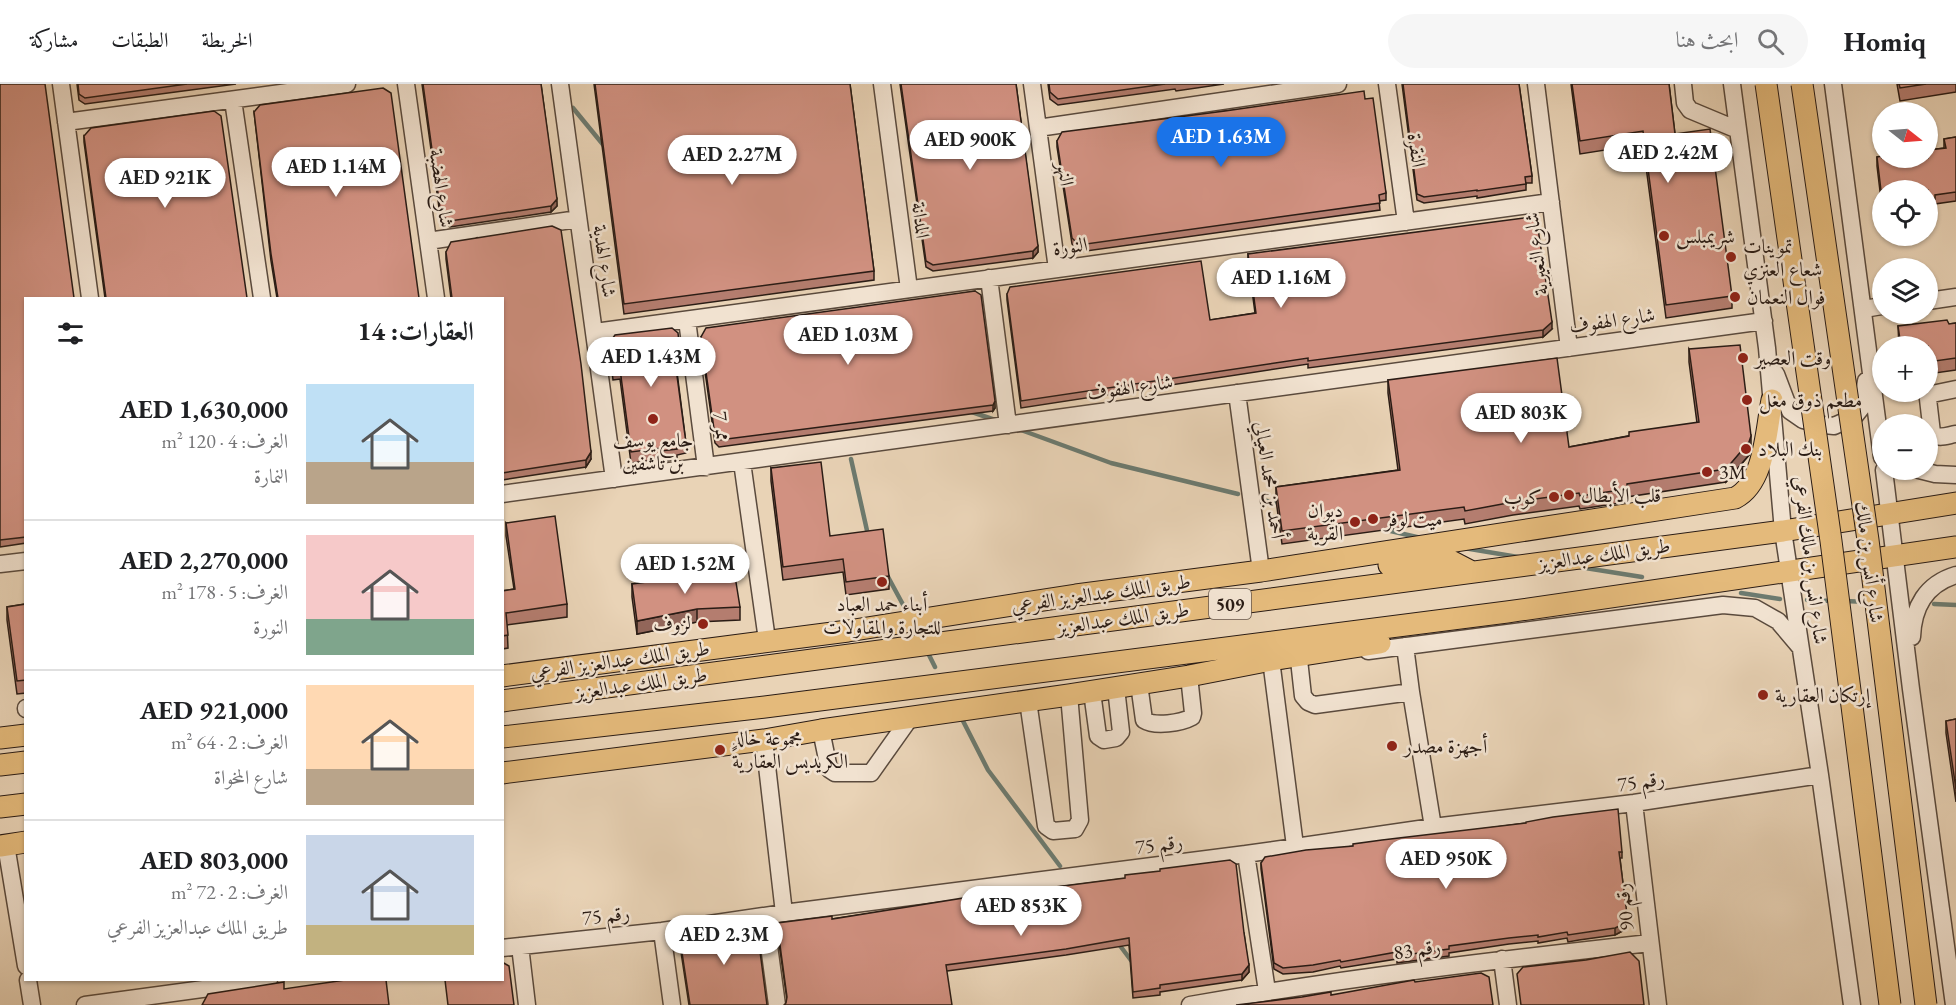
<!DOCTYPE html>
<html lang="ar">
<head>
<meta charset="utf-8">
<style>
  body { margin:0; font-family:"EB Garamond",Amiri,serif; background:#f6f6f6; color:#202124; direction:rtl; height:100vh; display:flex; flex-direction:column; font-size:22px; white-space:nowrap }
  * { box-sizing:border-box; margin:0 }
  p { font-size:20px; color:#757577 }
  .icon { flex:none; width:33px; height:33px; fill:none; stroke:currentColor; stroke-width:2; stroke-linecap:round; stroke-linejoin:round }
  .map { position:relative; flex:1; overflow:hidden; direction:ltr }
  .drawer { position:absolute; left:24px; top:213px; width:480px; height:684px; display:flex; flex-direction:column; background:#fff; border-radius:0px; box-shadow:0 2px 4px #0004; direction:rtl }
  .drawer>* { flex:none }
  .needle { width:39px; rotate:107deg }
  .tools { position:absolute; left:1872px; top:18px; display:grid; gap:12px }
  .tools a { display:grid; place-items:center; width:66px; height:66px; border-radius:50%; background:#fff; box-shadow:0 2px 4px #0004; font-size:30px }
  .price { position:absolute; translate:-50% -51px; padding:0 14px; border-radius:21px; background:#fff; color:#222; font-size:20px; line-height:39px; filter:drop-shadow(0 2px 3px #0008) }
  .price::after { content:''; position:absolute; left:50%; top:36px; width:18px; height:14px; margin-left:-9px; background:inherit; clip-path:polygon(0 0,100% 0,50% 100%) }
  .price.active { background:#1a73e8; color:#fff }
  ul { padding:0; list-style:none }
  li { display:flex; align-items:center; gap:18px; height:150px; padding:0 30px }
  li+li { border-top:2px solid #e0e0e0 }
  li span { display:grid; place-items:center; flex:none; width:168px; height:120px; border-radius:0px; color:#555 }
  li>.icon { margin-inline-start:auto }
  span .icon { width:72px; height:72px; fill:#fffc; stroke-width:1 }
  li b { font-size:26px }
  h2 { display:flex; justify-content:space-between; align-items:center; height:72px; padding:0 30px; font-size:26px }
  header { display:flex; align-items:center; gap:36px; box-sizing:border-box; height:84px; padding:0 30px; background:#fff; border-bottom:2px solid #e0e0e0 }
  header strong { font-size:28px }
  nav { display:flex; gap:33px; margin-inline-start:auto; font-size:21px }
  .search { width:420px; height:54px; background:#f6f6f6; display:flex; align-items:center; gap:15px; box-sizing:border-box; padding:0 21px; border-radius:33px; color:#757577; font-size:22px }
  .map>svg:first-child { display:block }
</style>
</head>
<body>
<header>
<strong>Homiq</strong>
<div class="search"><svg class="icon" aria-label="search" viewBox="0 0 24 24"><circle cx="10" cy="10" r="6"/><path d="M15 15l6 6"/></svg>ابحث هنا</div>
<nav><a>الخريطة</a><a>الطبقات</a><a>مشاركة</a></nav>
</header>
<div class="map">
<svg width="1956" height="921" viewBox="0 0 1956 921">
  <rect width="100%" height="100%" fill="#e9d3b6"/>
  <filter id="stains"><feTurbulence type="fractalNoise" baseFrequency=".00333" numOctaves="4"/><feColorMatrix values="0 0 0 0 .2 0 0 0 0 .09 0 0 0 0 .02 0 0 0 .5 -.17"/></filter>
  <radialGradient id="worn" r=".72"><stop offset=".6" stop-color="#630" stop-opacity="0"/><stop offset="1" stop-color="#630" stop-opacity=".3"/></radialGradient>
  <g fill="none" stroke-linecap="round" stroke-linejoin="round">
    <path stroke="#6c7a6f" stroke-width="4.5" d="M573 24 605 63
      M972 328 995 336
      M1021 346 1111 379 1238 410
      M851 375 868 451
      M1263 416 1281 420
      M1382 445 1421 454
      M1464 464 1518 473
      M1579 483 1642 493
      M887 491 907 528
      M1741 509 1780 515
      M1807 516 1833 517
      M1844 517 1869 518
      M1934 520 1956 521
      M928 569 935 583
      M962 635 988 686 1060 782
      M1118 859 1133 879"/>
    <g stroke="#5a4a3d" stroke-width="19">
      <path id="minor" d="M61 0 90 214
        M406 0 436 214
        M560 0 614 395
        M882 0 909 205
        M1032 0 1057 185
        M1387 0 1406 138
        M1536 0 1569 264
        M1683 0 1685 19 1690 26 1738 46
        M1732 0 1767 264 1783 447 1820 691 1852 921
        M1833 0 1882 373
        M233 16 262 214
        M66 38 347 0
        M1038 44 1338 0
        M428 157 578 135
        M989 194 1008 341
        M1928 217 1956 213
        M1864 225 1882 222
        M687 236 706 383
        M595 248 1551 118
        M1776 290 1790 327 1803 336 1824 341 1834 342 1854 333 1862 323 1866 297
        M1956 305 1932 310 1928 315 1932 349C1938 356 1948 351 1956 350
        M1237 309 1261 487
        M742 378 767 556
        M1884 386 1911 605 1954 921
        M1919 386 1935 390 1956 391
        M502 410 1764 237
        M0 480 26 477
        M1912 553C1913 523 1926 500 1956 491
        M1368 567 1723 521 1755 524 1778 537 1800 563
        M1282 576H1271L1295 762
        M1299 576 1303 612 1308 618 1315 621 1411 608 1405 562
        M1139 600 1144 636C1155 643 1181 639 1192 633L1193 629 1189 592
        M1092 608 1098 652 1104 656 1116 654 1121 648 1116 604
        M1411 608 1433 743
        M1028 617 1046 742 1053 747 1075 745 1080 736 1069 611
        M26 624V625
        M821 646 829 685 835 689H871L910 634
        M764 656 784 829
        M1634 719 1658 921
        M6 761 26 882
        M1246 770 1267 907
        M765 832 777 921
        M662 847 672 921
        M520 862 527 921
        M502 864 662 847 784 829 1246 770 1433 743 1634 719 1820 691
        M1502 875 1508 921
        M28 896 32 921
        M85 921 269 896
        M1190 921C1343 894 1496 876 1650 859"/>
    </g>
    <g stroke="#2a1c15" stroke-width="23">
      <path id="major" d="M1389 481 1447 475 1472 488
        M502 592 848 547 1076 511 1261 487 1735 414C1765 399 1766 346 1772 316
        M502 617 1783 447 1956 419
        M502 653 765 623 1507 528 1956 463
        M0 654 26 651
        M0 681 26 678
        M502 689 764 656 821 646 1069 611 1189 592 1271 576 1380 559
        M0 723 26 720
        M0 762 26 758"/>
    </g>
    <use href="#minor" stroke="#f1e2d0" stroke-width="16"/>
    <use href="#major" stroke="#e4ba7b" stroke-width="21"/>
    <g stroke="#2a1c15" stroke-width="23" stroke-linecap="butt">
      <path id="major-bridge" d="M1766 0 1831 457 1890 921
        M1802 0 1868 456 1926 921"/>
    </g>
    <use href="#major-bridge" stroke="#e4ba7b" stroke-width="21"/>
  </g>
  <path fill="#b47d6f" stroke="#2a1c15" stroke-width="1.5" d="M0 0 26 214V459L0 463Z
    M77 0H236L85 20 79 16Z
    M422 0H541L557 122 551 128 450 143 441 138Z
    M594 0H850L874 187V196L624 230Z
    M900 0H1016L1038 168 1033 174 933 187 926 183Z
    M1048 0H1224L1176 7 1175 5 1058 21 1050 15Z
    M1402 0H1519L1532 92V99H1526V106L1477 114V112L1424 119 1417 116Z
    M1571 0H1669L1675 50 1732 212V224L1666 234 1643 60 1580 70Z
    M1897 0H1956V8L1900 17Z
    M1365 15 1386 109V116L1379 117 1380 126 1079 168 1072 160 1057 63V57L1225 27Z
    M254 28 419 214H277L271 177Z
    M84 52 247 214H105L84 58Z
    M1956 53V117L1935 120V124L1928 125V106H1882V124L1877 82V73L1944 64V55Z
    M477 153 591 375 586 383 502 396V214H451L446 175V168L477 154Z
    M1248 170 1552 245 1543 253 1308 284V280L1021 324 1007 216V210L1210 236 1255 229 1248 176Z
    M975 207 995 324 993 327 719 363 715 359 701 259V253Z
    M1956 239V286L1928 290V262H1899L1898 242 1949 240Z
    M610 258 681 277V287L677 288 686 359V369L677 371V375L661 378V375L631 379 620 295 613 296 610 269Z
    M1689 265 1751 365 1749 371 1726 398 1627 413V418L1580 425 1579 422 1513 431 1465 440 1464 435 1282 460 1276 416V403L1398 386 1388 309V296L1569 363 1697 339 1689 278Z
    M771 384 830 452 889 492V505L846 511 843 488 783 496 771 397Z
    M506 439 567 520V533L507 541 508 564 502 565V507L514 505 506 452Z
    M632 500 740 523V536L697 538 637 550 632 513Z
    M26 520V609L17 610 7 536V523Z
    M1956 635V718L1946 649V637Z
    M1526 739 1622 768V774H1620L1628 844 1615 851 1579 856 1568 858 1567 854 1538 859V857L1509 860 1449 869V872L1397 879V875L1341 884 1340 882 1313 888 1283 890 1274 885 1261 785V779L1353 762Z
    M1001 810 1244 849 1249 888 1242 896 1160 908V911L1133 914 1129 861 1066 871 947 887 786 919 787 916 777 845V839L832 835Z
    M679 849 767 921H689L679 855Z"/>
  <path fill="#92665a" stroke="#2a1c15" stroke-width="1.5" d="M557 115V122L551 128V122Z
    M1038 162V168L1033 174V167Z
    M1552 238V245L1543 253V246Z
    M995 317V324L993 327V321Z
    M1751 352V365L1749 371 1726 398V385Z
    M591 368V375L586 383V376Z
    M697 525V538L637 550V537Z
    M1628 838V844L1615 851V844Z
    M1249 881V888L1242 896V890Z"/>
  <path fill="#d19181" stroke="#2a1c15" stroke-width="1.5" d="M0 0H45L74 214H26V453L0 456Z
    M78 0H187L85 14 79 10Z
    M423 0H541L557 115 551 122 450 137 441 131Z
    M595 0H850L874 187 624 220Z
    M901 0H1016L1038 162 1033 167 933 181 926 177Z
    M1049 0H1165L1058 15 1050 8Z
    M1403 0H1519L1532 92 1525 93 1526 100 1477 107V106L1424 113 1417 110Z
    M1572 0H1669L1675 50 1710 45 1732 212 1666 221 1643 47 1580 57Z
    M1899 0H1926L1900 4Z
    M383 4 391 9 419 214H278L271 170 254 28 260 21Z
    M1364 7 1365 15 1373 14 1386 109 1379 111 1380 119 1079 161 1072 154 1057 57 1062 48 1225 27Z
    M214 27 221 32 247 214H106L84 52 91 44Z
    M1956 53V108L1935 111V115L1928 116V106H1882V115L1877 73 1882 72V74H1928V66L1946 64 1944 55Z
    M1531 133 1537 138 1552 238 1543 246 1308 277V274L1021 317 1007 210 1010 203 1201 177 1210 236 1256 229 1248 170Z
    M552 142 561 146 581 280 591 368 586 376 502 389V214H452L446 168 451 158Z
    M975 207 981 211 995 317 993 321 719 356 715 352 701 253 706 244Z
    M1947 236 1949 240 1956 239V274L1928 278V262H1901L1898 242Z
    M672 244 678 249 681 277H675L686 359 676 360 677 365 661 367V364L631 368 620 285H613L610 258 615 251Z
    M1740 261 1751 352 1749 358 1726 385 1627 400V405L1580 412 1579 409 1513 418 1465 427 1464 423 1282 447 1276 403 1400 386 1388 296 1557 274 1569 363 1629 352V348L1699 338 1689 265Z
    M821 378 830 452 883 445 889 492 846 498 843 475 783 483 771 384Z
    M555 432 567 520 506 529 508 551 502 552V507L515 505 506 439Z
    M734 486 740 523 697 525 637 537 632 500Z
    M26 520V596L17 597 7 523Z
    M1956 635V705L1946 637Z
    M1618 725 1622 768H1619L1628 838 1615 844 1568 851 1567 848 1538 853V851L1509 854 1449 862V865L1397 872V868L1341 878 1340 876 1313 881 1283 884 1274 879 1261 779 1265 773 1306 766 1353 762V760L1382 756 1526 739V738L1553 733Z
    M1230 776 1236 780 1244 849 1249 881 1242 890 1160 901V904L1133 908 1129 854 1066 865 946 881 952 921H784L786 919 787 913 777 839 832 832V835L1001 808V810L1125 794V791L1160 787V785Z
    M756 837 767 921H690L679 849Z
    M1630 868 1639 877 1644 921H1521L1517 890 1523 883 1586 876Z
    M502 878 509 882 514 921H448L445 896H502Z
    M1481 889 1489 893 1493 921H1236L1302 913 1331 908V911L1414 896 1415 898Z
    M345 896H386L389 921H202L208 910 284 898V905Z"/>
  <g fill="#8f2418" stroke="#f1e2d0" stroke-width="2">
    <circle cx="1664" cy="152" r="6"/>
    <circle cx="1731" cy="173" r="6"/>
    <circle cx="1735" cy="213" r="6"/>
    <circle cx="1743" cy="274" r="6"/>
    <circle cx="1747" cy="316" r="6"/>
    <circle cx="653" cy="335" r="6"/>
    <circle cx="1746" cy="365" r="6"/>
    <circle cx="1707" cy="388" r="6"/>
    <circle cx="1569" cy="411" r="6"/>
    <circle cx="1554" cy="413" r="6"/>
    <circle cx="1373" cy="435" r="6"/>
    <circle cx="1355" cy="438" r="6"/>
    <circle cx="882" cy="498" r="6"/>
    <circle cx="703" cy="540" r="6"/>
    <circle cx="1763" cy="611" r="6"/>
    <circle cx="1392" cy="662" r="6"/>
    <circle cx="720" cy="666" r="6"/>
  </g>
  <g text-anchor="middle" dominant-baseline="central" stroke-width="5" stroke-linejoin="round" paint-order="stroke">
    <rect fill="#f1e2d0" stroke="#66574d" stroke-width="1.5" x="1209" y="505" width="42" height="30" rx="4.5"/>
    <g font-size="18" font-weight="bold" fill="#2a1c15">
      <text x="1230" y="520">509</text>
    </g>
    <g font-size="20" fill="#2a1c15" stroke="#f1e2d0">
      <text transform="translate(1417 66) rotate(82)">النقرة</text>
      <text transform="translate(1066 90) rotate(82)">النهر</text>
      <text transform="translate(442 104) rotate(82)">شارع الهضبة</text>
      <text transform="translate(921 136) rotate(83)">المدانة</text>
      <text transform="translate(1070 162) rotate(-8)">النورة</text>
      <text transform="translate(1536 170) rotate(-97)">شارع النعيرية</text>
      <text transform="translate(605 177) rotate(82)">شارع الهدية</text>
      <text transform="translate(1612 236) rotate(-8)">شارع الهفوف</text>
      <text transform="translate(1130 303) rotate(-8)">شارع الهفوف</text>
      <text transform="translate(722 342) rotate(83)">ممر 7</text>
      <text transform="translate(1270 396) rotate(82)">أحمد بن محمد العيالي</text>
      <text transform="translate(1604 470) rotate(-8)">طريق الملك عبدالعزيز</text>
      <text transform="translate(1811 476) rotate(83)">شارع انس بن مالك الفرعي</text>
      <text transform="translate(1870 478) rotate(83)">شارع أنس بن مالك</text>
      <text transform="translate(1101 509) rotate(-8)">طريق الملك عبدالعزيز الفرعي</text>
      <text transform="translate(1123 534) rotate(-8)">طريق الملك عبدالعزيز</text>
      <text transform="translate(620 576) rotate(-8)">طريق الملك عبدالعزيز الفرعي</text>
      <text transform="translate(641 599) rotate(-8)">طريق الملك عبدالعزيز</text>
      <text transform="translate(1641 697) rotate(-8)">رقم 75</text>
      <text transform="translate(1159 760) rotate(-7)">رقم 75</text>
      <text transform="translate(1624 823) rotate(-96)">رقم 90</text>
      <text transform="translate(606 831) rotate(-6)">رقم 75</text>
      <text transform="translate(1417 865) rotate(-8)">رقم 83</text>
    </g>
    <g font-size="20" fill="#2a1c15" stroke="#f1e2d0" text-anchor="start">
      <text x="1676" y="152">شريمبلس</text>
      <text x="1743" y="162">تموينات<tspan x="1743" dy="23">شعاع العنزي</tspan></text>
      <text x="1747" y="213">فوال النعمان</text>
      <text x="1755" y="274">وقت العصير</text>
      <text x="1759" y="316">مطعم ذوق مغل</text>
      <text x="653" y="356" text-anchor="middle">جامع يوسف<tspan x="653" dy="23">بن تاشفين</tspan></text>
      <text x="1758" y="365">بنك البلاد</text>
      <text x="1719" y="388">3M</text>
      <text x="1581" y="411">قلب الأبطال</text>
      <text x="1542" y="413" text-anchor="end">كوب</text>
      <text x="1343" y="426" text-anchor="end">ديوان<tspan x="1343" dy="23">القرية</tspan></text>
      <text x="1385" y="435">ميت لوفر</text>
      <text x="882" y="520" text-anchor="middle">أبناء حمد العباد<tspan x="882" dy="23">للتجارة والمقاولات</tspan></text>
      <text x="691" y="540" text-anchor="end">لزوف</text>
      <text x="1775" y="611">إرتكان العقارية</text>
      <text x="732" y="654">مجموعة خالد<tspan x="732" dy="23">الكريديس العقاريةً</tspan></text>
      <text x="1404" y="662">أجهزة مصدر</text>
    </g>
  </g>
  <rect width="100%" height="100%" filter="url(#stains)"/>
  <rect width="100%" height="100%" fill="url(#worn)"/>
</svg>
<div class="tools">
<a><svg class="needle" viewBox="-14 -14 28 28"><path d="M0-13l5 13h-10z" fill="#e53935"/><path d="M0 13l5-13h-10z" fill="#757577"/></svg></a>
<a><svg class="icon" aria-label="locate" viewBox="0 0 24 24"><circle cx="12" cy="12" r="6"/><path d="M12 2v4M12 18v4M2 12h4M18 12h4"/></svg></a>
<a><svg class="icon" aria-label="layers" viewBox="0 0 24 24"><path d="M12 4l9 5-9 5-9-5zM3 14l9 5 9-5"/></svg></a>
<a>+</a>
<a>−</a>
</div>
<b class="price active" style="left:1221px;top:84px">AED 1.63M</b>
<b class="price" style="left:970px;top:87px">AED 900K</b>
<b class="price" style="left:1668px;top:100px">AED 2.42M</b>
<b class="price" style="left:732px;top:102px">AED 2.27M</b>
<b class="price" style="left:336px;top:114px">AED 1.14M</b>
<b class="price" style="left:165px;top:125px">AED 921K</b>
<b class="price" style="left:1281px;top:225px">AED 1.16M</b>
<b class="price" style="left:848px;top:282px">AED 1.03M</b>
<b class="price" style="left:651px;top:304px">AED 1.43M</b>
<b class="price" style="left:1521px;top:360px">AED 803K</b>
<b class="price" style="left:685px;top:511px">AED 1.52M</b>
<b class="price" style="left:1446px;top:806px">AED 950K</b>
<b class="price" style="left:1021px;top:853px">AED 853K</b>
<b class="price" style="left:724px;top:882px">AED 2.3M</b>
<section class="drawer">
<h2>العقارات: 14<svg class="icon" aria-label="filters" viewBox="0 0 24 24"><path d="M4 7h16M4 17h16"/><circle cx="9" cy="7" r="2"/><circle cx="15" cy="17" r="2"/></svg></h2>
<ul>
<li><span style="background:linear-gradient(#bfe0f5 65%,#b9a48a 0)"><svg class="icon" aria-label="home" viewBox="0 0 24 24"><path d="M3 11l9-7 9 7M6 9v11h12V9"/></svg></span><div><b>AED 1,630,000</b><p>الغرف: 4 · 120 m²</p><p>النمارة</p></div></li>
<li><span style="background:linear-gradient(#f6c9c9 70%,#7fa58c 0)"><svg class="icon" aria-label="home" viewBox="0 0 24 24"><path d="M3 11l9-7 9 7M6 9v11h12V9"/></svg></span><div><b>AED 2,270,000</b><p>الغرف: 5 · 178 m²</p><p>النورة</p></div></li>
<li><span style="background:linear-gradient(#ffd9b3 70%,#b9a48a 0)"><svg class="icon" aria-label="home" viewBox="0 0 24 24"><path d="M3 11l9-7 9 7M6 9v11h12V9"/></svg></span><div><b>AED 921,000</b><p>الغرف: 2 · 64 m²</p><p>شارع المخواة</p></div></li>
<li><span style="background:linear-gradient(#c9d6e8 75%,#c2b280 0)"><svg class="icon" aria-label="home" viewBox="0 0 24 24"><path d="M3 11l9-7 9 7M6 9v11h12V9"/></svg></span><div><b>AED 803,000</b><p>الغرف: 2 · 72 m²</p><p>طريق الملك عبدالعزيز الفرعي</p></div></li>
</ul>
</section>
</div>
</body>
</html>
